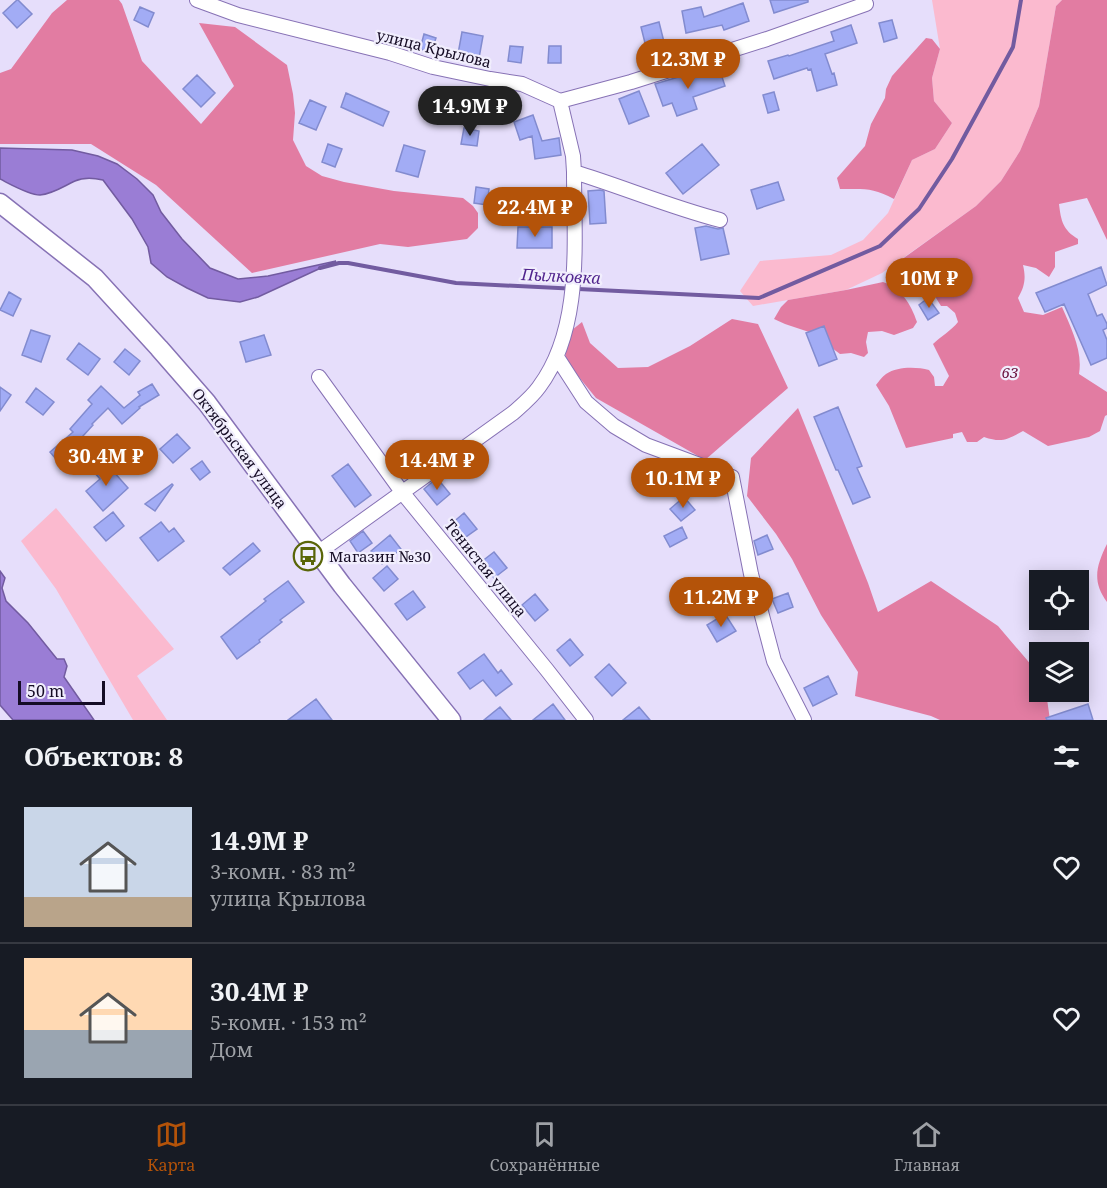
<!DOCTYPE html>
<html lang="ru">
<head>
<meta charset="utf-8">
<style>
  body { margin:0; font-family:"Noto Serif",serif; background:#242831; color:#f1f3f6; height:100vh; display:flex; flex-direction:column; font-size:22px; white-space:nowrap }
  * { box-sizing:border-box; margin:0 }
  p { font-size:20px; color:#9ea1a6 }
  .icon { flex:none; width:33px; height:33px; fill:none; stroke:currentColor; stroke-width:2; stroke-linecap:round; stroke-linejoin:round }
  .map { position:relative; height:720px; overflow:hidden }
  .drawer { display:flex; flex-direction:column; background:#171b24; flex:1 }
  .drawer>* { flex:none }
  .fabs { position:absolute; left:1029px; top:570px; display:grid; gap:12px }
  .fabs a { display:grid; place-items:center; width:60px; height:60px; border-radius:0px; background:#171b24; box-shadow:0 3px 15px #0003; font-size:30px }
  .scale { position:absolute; left:18px; bottom:15px; width:87px; box-sizing:border-box; padding-left:6px; border:3px solid #150c25; border-top:0; font-size:16px; line-height:21px; white-space:nowrap; color:#150c25; -webkit-text-stroke:4px #f1eefd; paint-order:stroke }
  .price { position:absolute; translate:-50% -51px; padding:0 14px; border-radius:21px; background:#b45309; color:#fff; font-size:20px; line-height:39px; filter:drop-shadow(0 2px 3px #0008) }
  .price::after { content:''; position:absolute; left:50%; top:36px; width:18px; height:14px; margin-left:-9px; background:inherit; clip-path:polygon(0 0,100% 0,50% 100%) }
  .price.on { background:#222; color:#fff }
  ul { padding:0; list-style:none }
  li { display:flex; align-items:center; gap:18px; height:150px; padding:0 24px }
  li+li { border-top:2px solid #363941 }
  li span { display:grid; place-items:center; flex:none; width:168px; height:120px; border-radius:0px; color:#555 }
  li>.icon { margin-inline-start:auto }
  span .icon { width:72px; height:72px; fill:#fffc; stroke-width:1 }
  li b { font-size:26px }
  h2 { display:flex; justify-content:space-between; align-items:center; height:72px; padding:0 24px; font-size:26px }
  .tabs { display:flex; justify-content:space-around; align-items:center; height:84px; border-top:2px solid #363941; background:#171b24; font-size:16px; color:#9ea1a6 }
  .tabs a { display:grid; justify-items:center; gap:3px }
  .tabs .on { color:#b45309 }
  .map>svg:first-child { display:block }
</style>
</head>
<body>
<div class="map">
<svg width="1107" height="720" viewBox="0 0 1107 720">
  <rect width="100%" height="100%" fill="#e6defb"/>
  <path fill="#fbbacf" d="M932 0H1062L1056 6 1039 106 1020 151 1001 181 976 206 882 273 846 290 753 306 740 291 760 261 831 255 863 240 888 213 912 160 935 149 952 123 934 101 932 78 940 49Z
    M56 508 174 649 137 676 167 720H133L56 589 21 541Z"/>
  <path fill="#e27ca2" d="M67 0H119L122 4 142 61 201 124 234 86 199 23 235 27 287 65 293 94 295 113 293 140 306 166 322 176 344 182 394 191 463 198 473 206 478 213V228L467 239 408 247 380 244 252 273 156 185 91 144H0V73L11 69 52 13Z
    M1062 0H1107V240L1087 198 1059 204C1061 221 1063 230 1078 239V244L1055 252V267L1049 277 1036 268 1023 265C1026 278 1025 286 1018 298L1024 312 1043 315 1062 307C1071 328 1083 351 1079 374L1107 392V415L1105 416 1100 431 1089 437 1048 446 1023 431C1006 440 1002 443 984 437L977 442H967L962 432 953 434V438L906 448 889 406 876 385C879 381 883 376 886 374 898 366 917 367 929 370L934 377 935 386H943L949 376 933 344C941 336 951 331 958 322L955 313 947 306H941L936 298 937 289 931 285 929 292 926 295 918 284V274L913 270H900L894 265 976 206 1001 181 1020 151 1039 106 1056 6Z
    M926 38 932 39 940 49 932 78 934 101 952 123 935 149 912 160 894 199C872 187 864 189 840 189L837 178 865 146 871 124 885 98 886 89 892 76Z
    M883 282C901 288 911 304 917 322L913 328 894 335 882 331 868 332 866 342 868 353 864 357 851 353 840 354 812 333 785 324 774 319 781 307 788 300 846 290Z
    M732 319 758 324 788 388 705 460 596 398 565 360 567 334 582 322 590 343 618 368 648 367 690 346Z
    M798 408 868 583 878 612 931 581 998 626 1039 674 1040 692H1046L1050 720H940L931 716 855 696 858 672 821 615 792 559 776 534 747 496 751 458Z
    M1107 544V602C1092 582 1096 566 1107 544Z"/>
  <path fill="#9a7dd5" stroke="#725ba0" stroke-width="1.5" d="M0 148 72 150 98 156 117 164 137 179 153 195 161 212 182 239 210 268 238 279 268 276 336 261 258 297 240 302 208 298 187 288 167 277 151 263 148 247 132 219 103 180C94 178 84 177 75 181 64 186 53 194 40 195 29 195 10 184 0 179Z
    M0 571 5 578 2 588 6 601 28 623 57 659H64L67 666 64 677 94 720H13L0 705Z"/>
  <g fill="none" stroke-linecap="round" stroke-linejoin="round">
    <path stroke="#725ba0" stroke-width="4" d="M320 268 339 263H348L456 283 759 298 880 246 919 209 952 159 1013 47 1021 0"/>
  </g>
  <path fill="#a2acf5" stroke="#828bcf" stroke-width="1.5" d="M17 0H18L32 14 17 28 3 13Z
    M770 0H808V2L774 13Z
    M743 3 749 21 724 30 722 25 686 33 682 11 701 7 704 17Z
    M140 7 154 13 148 27 134 20Z
    M892 20 897 38 884 42 879 23Z
    M659 22 664 42 646 47 641 27Z
    M851 25 857 43 825 54 832 74 834 73 837 85 817 91 811 69 808 70 807 68 774 79 768 61 788 55 789 56 834 41 831 32Z
    M462 32 483 36 479 58 458 54Z
    M424 34 436 38 431 52 420 49Z
    M510 46 523 47 521 63 508 61Z
    M549 46H561V63H548Z
    M719 68 725 86 693 97 697 109 677 116 672 103 663 106 655 84 685 75 686 79Z
    M197 75 215 93 201 107 183 89Z
    M639 91 649 116 629 124 619 99Z
    M774 92 779 110 768 113 763 95Z
    M346 93 389 112 383 126 341 107Z
    M310 100 326 107 316 130 299 123Z
    M533 115 542 141 559 138 561 155 535 159 532 136 520 140 514 122Z
    M464 128 479 131 477 146 461 144Z
    M328 144 342 149 335 167 322 162Z
    M702 144 719 165 683 194 666 173Z
    M404 145 425 151 418 177 396 171Z
    M778 182 784 200 757 209 751 190Z
    M476 187 489 189 487 205 474 203Z
    M600 190 604 191 606 223 590 224 588 191Z
    M706 226 718 229 723 228 729 254 701 260 695 228Z
    M518 227H552V248H517Z
    M1101 267 1107 285 1088 294 1097 316 1102 314 1107 324V328L1103 330 1107 340V358L1091 365 1064 304 1045 312 1036 293Z
    M9 292 21 299 13 316 0 310Z
    M928 298 939 313 928 320 919 305Z
    M824 326 837 359 819 366 806 333Z
    M31 330 50 336 41 362 22 355Z
    M264 335 271 355 246 362 240 342Z
    M79 343 100 359 88 375 67 359Z
    M125 349 140 361 129 375 114 362Z
    M152 384 159 395 139 407 140 408 122 424 108 408 92 424 93 425 72 448 77 453 62 466 50 452 73 432 70 429 92 404 88 400 101 386 124 408 140 395 138 392Z
    M0 387 11 395 0 411Z
    M36 388 54 402 43 415 26 402Z
    M838 407 862 466 857 468 870 497 853 504 838 470H836L814 417Z
    M177 434 190 448 173 463 160 449Z
    M202 461 210 472 200 480 191 469Z
    M662 461 672 476 653 490 642 475Z
    M105 462 128 488 103 511 86 491 100 479 94 472Z
    M348 464 371 495 355 507 332 476Z
    M437 478 450 494 437 505 424 489Z
    M172 484 173 485 155 511 145 504Z
    M684 497 695 510 681 521 670 509Z
    M113 512 124 526 106 541 94 527Z
    M464 513 477 529 463 539 451 524Z
    M161 522 169 532 174 528 184 541 158 561 140 538Z
    M682 527 687 538 670 547 664 536Z
    M363 531 372 543 358 553 350 541Z
    M390 535 401 549 382 564 371 551Z
    M767 535 773 549 758 555 754 541Z
    M253 543 260 551 230 575 223 568Z
    M494 552 507 568 494 578 481 562Z
    M387 566 398 579 384 591 373 578Z
    M288 581 304 602 280 620 282 622 259 640 260 642 237 659 221 637 266 601 264 599Z
    M413 591 425 607 407 620 395 604Z
    M788 593 793 607 778 613 772 599Z
    M535 594 548 610 535 621 522 605Z
    M725 614 736 631 717 642 707 625Z
    M570 639 583 655 570 666 557 650Z
    M484 654 498 673 501 670 512 684 496 696 483 680 470 689 458 673Z
    M609 664 626 683 612 696 595 677Z
    M828 676 837 694 813 706 804 688Z
    M316 699 332 720H288Z
    M553 704 565 720H533Z
    M1088 704 1093 720H1047L1046 718Z
    M500 707 511 720H484Z
    M639 707 650 720H623Z"/>
  <g fill="none" stroke-linecap="round" stroke-linejoin="round">
    <g stroke="#8772b5" stroke-width="16">
      <path id="minor" d="M197 0 238 15 390 53 433 67 490 79 522 84 560 101 631 82 767 39 866 4
        M574 172C623 187 670 207 720 220
        M557 357 586 402 614 426 646 445 732 477 751 574 774 661 804 720
        M319 377 402 492 547 670 586 720
        M319 552 513 413C522 405 532 397 539 387 583 328 574 241 574 172L573 156 560 101"/>
    </g>
    <g stroke="#8772b5" stroke-width="21">
      <path id="tertiary" d="M0 203 95 278 159 348 207 403 342 585 451 720"/>
    </g>
    <use href="#minor" stroke="#fff" stroke-width="14"/>
    <use href="#tertiary" stroke="#fff" stroke-width="18"/>
  </g>
  <defs>
    <g id="bus-ring" transform="scale(1.5)"><circle r="9.5" fill="#f1eefd" stroke="#596508" stroke-width="1.5"/><path d="M-5-6H5V4H4V6H2V4H-2V6H-4V4H-5ZM-3.5-4V0h7V-4ZM-3.5 1.2v1.5H-2V1.2ZM2 1.2v1.5H3.5V1.2Z" fill="#596508"/></g>
  </defs>
  <g fill-rule="evenodd">
    <use href="#bus-ring" x="308" y="556"/>
  </g>
  <g text-anchor="middle" dominant-baseline="central" stroke-width="4.5" stroke-linejoin="round" paint-order="stroke">
    <g font-size="15" fill="#150c25" stroke="#f1eefd">
      <text transform="translate(434 48) rotate(14)">улица Крылова</text>
      <text transform="translate(240 448) rotate(53)">Октябрьская улица</text>
      <text transform="translate(486 568) rotate(51)">Тенистая улица</text>
    </g>
    <g font-size="15" font-style="italic" fill="#680c39" stroke="#f1eefd">
      <text x="1010" y="372">63</text>
    </g>
    <g font-size="15" fill="#150c25" stroke="#f1eefd" text-anchor="start">
      <text x="329" y="556">Магазин №30</text>
    </g>
    <g font-size="16" font-style="italic" fill="#51258e" stroke="#f1eefd">
      <text transform="translate(561 276) rotate(3)">Пылковка</text>
    </g>
  </g>
</svg>
<div class="fabs">
<a><svg class="icon" aria-label="locate" viewBox="0 0 24 24"><circle cx="12" cy="12" r="6"/><path d="M12 2v4M12 18v4M2 12h4M18 12h4"/></svg></a>
<a><svg class="icon" aria-label="layers" viewBox="0 0 24 24"><path d="M12 4l9 5-9 5-9-5zM3 14l9 5 9-5"/></svg></a>
</div>
<div class="scale">50 m</div>
<b class="price" style="left:688px;top:90px">12.3M ₽</b>
<b class="price on" style="left:470px;top:137px">14.9M ₽</b>
<b class="price" style="left:535px;top:238px">22.4M ₽</b>
<b class="price" style="left:929px;top:309px">10M ₽</b>
<b class="price" style="left:106px;top:487px">30.4M ₽</b>
<b class="price" style="left:437px;top:491px">14.4M ₽</b>
<b class="price" style="left:683px;top:509px">10.1M ₽</b>
<b class="price" style="left:721px;top:628px">11.2M ₽</b>
</div>
<section class="drawer">
<h2>Объектов: 8<svg class="icon" aria-label="filters" viewBox="0 0 24 24"><path d="M4 7h16M4 17h16"/><circle cx="9" cy="7" r="2"/><circle cx="15" cy="17" r="2"/></svg></h2>
<ul>
<li><span style="background:linear-gradient(#c9d6e8 75%,#b9a48a 0)"><svg class="icon" aria-label="home" viewBox="0 0 24 24"><path d="M3 11l9-7 9 7M6 9v11h12V9"/></svg></span><div><b>14.9M ₽</b><p>3-комн. · 83 m²</p><p>улица Крылова</p></div><svg class="icon" aria-label="heart" viewBox="0 0 24 24"><path d="M12 20l-8-8c-3-5 5-10 8-4 3-6 11-1 8 4z"/></svg></li>
<li><span style="background:linear-gradient(#ffd9b3 60%,#9aa5b1 0)"><svg class="icon" aria-label="home" viewBox="0 0 24 24"><path d="M3 11l9-7 9 7M6 9v11h12V9"/></svg></span><div><b>30.4M ₽</b><p>5-комн. · 153 m²</p><p>Дом</p></div><svg class="icon" aria-label="heart" viewBox="0 0 24 24"><path d="M12 20l-8-8c-3-5 5-10 8-4 3-6 11-1 8 4z"/></svg></li>
</ul>
</section>
<nav class="tabs">
<a class="on"><svg class="icon" aria-label="map" viewBox="0 0 24 24"><path d="M3 6l6-2 6 2 6-2v14l-6 2-6-2-6 2zM9 4v14M15 6v14"/></svg>Карта</a>
<a><svg class="icon" aria-label="saved" viewBox="0 0 24 24"><path d="M7 4h10v16l-5-4-5 4z"/></svg>Сохранённые</a>
<a><svg class="icon" aria-label="home" viewBox="0 0 24 24"><path d="M3 11l9-7 9 7M6 9v11h12V9"/></svg>Главная</a>
</nav>
</body>
</html>
